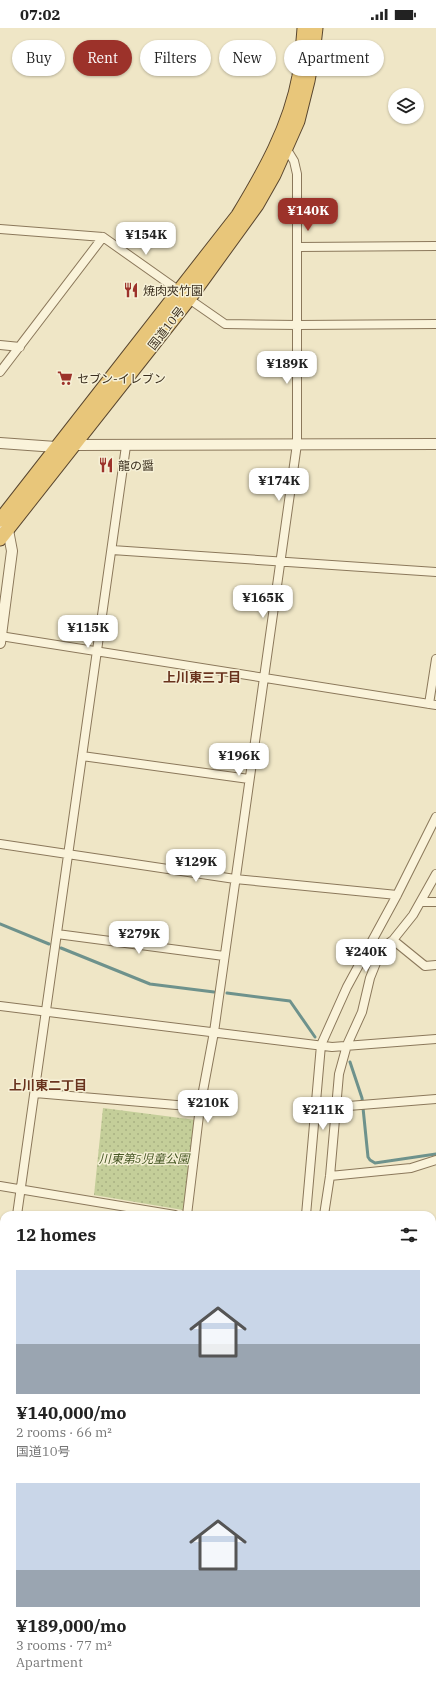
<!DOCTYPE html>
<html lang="en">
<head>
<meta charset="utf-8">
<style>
  body { margin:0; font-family:"IBM Plex Serif","Noto Sans JP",serif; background:#f2f2f2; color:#222; height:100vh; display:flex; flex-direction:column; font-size:15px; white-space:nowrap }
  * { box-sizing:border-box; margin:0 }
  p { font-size:13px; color:#767676 }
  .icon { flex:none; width:22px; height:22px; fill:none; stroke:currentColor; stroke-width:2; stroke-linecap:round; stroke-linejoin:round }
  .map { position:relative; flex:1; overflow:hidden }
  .sheet { position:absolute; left:0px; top:1183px; width:436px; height:480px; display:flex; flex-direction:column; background:#fff; border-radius:12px 12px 0 0; box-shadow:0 1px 3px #0004 }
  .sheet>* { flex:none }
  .hud { position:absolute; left:12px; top:12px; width:412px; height:36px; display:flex; gap:8px }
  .tools { position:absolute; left:388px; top:60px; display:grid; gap:8px }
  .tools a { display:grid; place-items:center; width:36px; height:36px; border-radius:50%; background:#fff; box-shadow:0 1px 3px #0004; font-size:20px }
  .price { position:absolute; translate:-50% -34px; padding:0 9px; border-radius:8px; background:#fff; color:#222; font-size:13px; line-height:26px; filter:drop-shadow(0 1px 2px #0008) }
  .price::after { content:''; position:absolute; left:50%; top:24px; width:12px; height:9px; margin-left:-6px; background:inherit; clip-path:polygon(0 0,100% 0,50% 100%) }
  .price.active { background:#9c322a; color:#fff }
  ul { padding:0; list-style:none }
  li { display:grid; align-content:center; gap:8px; height:212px; padding:0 16px }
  li span { display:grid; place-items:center; height:124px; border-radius:0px; color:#555 }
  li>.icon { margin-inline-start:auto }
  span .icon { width:72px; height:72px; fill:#fffc; stroke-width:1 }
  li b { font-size:17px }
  h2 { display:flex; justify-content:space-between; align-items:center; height:48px; padding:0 16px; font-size:17px }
  .pill { padding:0 14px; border-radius:18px; background:#fff; box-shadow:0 1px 3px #0004; font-size:14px; line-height:36px }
  .pill.active { background:#9c322a; color:#fff }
  .status { display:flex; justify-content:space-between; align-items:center; height:28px; padding:0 20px; background:#fff; direction:ltr }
  .status svg { height:11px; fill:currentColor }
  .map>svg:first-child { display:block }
</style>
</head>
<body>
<div class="status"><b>07:02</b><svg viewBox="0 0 49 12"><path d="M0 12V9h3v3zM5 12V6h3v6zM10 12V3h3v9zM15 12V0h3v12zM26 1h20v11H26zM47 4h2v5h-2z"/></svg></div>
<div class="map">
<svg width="436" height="1663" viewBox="0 0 436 1663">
  <defs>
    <pattern id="park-dots" width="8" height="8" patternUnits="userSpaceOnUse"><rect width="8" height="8" fill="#c4ce99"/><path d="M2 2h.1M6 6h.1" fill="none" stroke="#a9b183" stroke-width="1.8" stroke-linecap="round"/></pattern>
  </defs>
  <rect width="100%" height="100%" fill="#efe6c6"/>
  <path fill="url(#park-dots)" d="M103 1080 196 1092 183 1182 94 1167Z"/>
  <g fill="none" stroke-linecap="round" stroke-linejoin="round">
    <path stroke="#6e928c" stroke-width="3" d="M0 896 49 916
      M61 920 150 956 214 964
      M227 965 290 973 315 1009
      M350 1034 362 1070 368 1129 370 1132 375 1135 436 1126
      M0 1533 4 1537
      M307 1659 311 1663"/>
    <g stroke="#8b785b" stroke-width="10">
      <path id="minor" d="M0 201 103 209 178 262
        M298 219 436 218
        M189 271 225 296 298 297 436 296
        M0 317 20 319
        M0 344 103 209
        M112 522 436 544
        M0 608 436 677
        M429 676 436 631
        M82 728 249 751
        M0 816 235 851 397 867
        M422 874H436
        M57 906 224 928
        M393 912 425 938 436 937
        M0 978 332 1019 436 1011
        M35 1065 200 1079
        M336 1079 436 1071
        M330 1148 411 1140 436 1132
        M0 1158 175 1187
        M17 1187 126 418
        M187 1187 200 1079 214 1004 297 416V146L294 133 286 120
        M306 1187 321 1017 347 959 397 867 436 789
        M324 1187 330 1148 339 1046 347 1017 362 984 370 950 382 920 393 912 413 887 436 846
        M432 1228 436 1229
        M0 1303 4 1279
        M0 1397H4
        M432 1463H436
        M0 1518 4 1519
        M432 1576 436 1577
        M336 1659 341 1663"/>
    </g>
    <g stroke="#8b785b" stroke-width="12">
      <path id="tertiary" d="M0 415 56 419 73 417 436 416
        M0 615 12 523 8 502 5 499
        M0 1275H4
        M432 1341 436 1342"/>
    </g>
    <g stroke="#59462f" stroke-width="15">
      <path id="trunk" d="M0 492 238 187C264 144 290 98 299 48 301 32 303 16 304 0
        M0 511 189 271 257 177 274 147 298 93 308 53 313 26 316 0"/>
    </g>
    <use href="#minor" stroke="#faf3da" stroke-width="8"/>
    <use href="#tertiary" stroke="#faf3da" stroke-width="10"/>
    <use href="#trunk" stroke="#e8c67a" stroke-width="13"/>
  </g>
  <defs>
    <g id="restaurant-bare" transform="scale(1.2)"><path d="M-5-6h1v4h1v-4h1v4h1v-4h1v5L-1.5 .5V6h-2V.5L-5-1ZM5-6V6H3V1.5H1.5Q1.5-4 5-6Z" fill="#9c322a" stroke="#f6f0d6" stroke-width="2.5" paint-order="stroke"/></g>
    <g id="supermarket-bare" transform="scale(1.2)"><path d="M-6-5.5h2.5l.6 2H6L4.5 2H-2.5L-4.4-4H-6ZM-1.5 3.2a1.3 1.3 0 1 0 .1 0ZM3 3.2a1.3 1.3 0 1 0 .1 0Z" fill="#9c322a" stroke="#f6f0d6" stroke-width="2.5" paint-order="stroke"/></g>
  </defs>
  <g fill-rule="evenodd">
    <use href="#restaurant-bare" x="131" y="262"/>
    <use href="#supermarket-bare" x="65" y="350"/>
    <use href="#restaurant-bare" x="106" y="437"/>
  </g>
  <g text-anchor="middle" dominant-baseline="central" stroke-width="3" stroke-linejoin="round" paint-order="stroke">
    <g font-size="12" fill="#3b2f1f" stroke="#f6f0d6" text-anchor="start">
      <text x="143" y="262">焼肉夾竹園</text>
      <text x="77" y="350">セブン-イレブン</text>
      <text x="118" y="437">龍の醤</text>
    </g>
    <g font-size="12" fill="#3b2f1f" stroke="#f6f0d6">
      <text transform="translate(166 300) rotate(-52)">国道10号</text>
    </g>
    <g font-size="12" font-style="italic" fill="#475825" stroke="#f6f0d6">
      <text x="144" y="1130">川東第5児童公園</text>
    </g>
    <g font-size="13" font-weight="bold" fill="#69331e" stroke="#f6f0d6">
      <text x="202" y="649">上川東三丁目</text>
      <text x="48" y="1057">上川東二丁目</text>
    </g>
  </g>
</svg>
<div class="tools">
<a><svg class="icon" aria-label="layers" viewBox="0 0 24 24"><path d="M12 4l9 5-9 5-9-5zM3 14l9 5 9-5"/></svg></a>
</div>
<b class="price active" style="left:308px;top:204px">¥140K</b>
<b class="price" style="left:146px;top:228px">¥154K</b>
<b class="price" style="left:287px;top:357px">¥189K</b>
<b class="price" style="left:279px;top:474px">¥174K</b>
<b class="price" style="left:263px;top:591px">¥165K</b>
<b class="price" style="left:88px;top:621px">¥115K</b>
<b class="price" style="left:239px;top:749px">¥196K</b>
<b class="price" style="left:196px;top:855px">¥129K</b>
<b class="price" style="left:139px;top:927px">¥279K</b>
<b class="price" style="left:366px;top:945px">¥240K</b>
<b class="price" style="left:208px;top:1096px">¥210K</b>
<b class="price" style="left:323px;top:1103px">¥211K</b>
<div class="hud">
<a class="pill">Buy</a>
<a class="pill active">Rent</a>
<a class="pill">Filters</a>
<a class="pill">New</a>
<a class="pill">Apartment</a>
</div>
<section class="sheet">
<h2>12 homes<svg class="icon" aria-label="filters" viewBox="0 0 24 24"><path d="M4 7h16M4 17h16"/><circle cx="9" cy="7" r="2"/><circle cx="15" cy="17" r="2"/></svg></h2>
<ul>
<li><span style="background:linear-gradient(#c9d6e8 60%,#9aa5b1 0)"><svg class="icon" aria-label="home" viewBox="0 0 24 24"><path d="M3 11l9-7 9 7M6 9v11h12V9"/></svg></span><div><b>¥140,000/mo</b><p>2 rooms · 66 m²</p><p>国道10号</p></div></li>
<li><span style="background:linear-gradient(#c9d6e8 70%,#9aa5b1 0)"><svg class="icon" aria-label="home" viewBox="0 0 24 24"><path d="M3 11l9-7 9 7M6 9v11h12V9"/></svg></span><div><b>¥189,000/mo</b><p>3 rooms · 77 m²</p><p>Apartment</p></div></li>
</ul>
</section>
</div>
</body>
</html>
